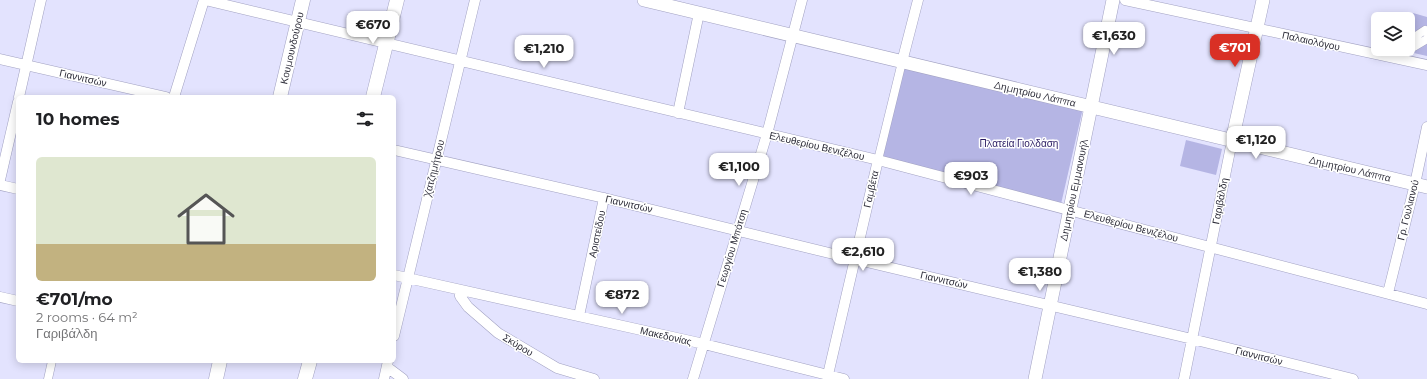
<!DOCTYPE html>
<html lang="en">
<head>
<meta charset="utf-8">
<style>
  body { margin:0; font-family:Montserrat,sans-serif; background:#f2f2f2; color:#202124; height:100vh; display:flex; flex-direction:column; font-size:15px; white-space:nowrap }
  * { box-sizing:border-box; margin:0 }
  p { font-size:13px; color:#757577 }
  .icon { flex:none; width:22px; height:22px; fill:none; stroke:currentColor; stroke-width:2; stroke-linecap:round; stroke-linejoin:round }
  .map { position:relative; flex:1; overflow:hidden }
  .side { position:absolute; left:16px; top:95px; width:380px; height:268px; display:flex; flex-direction:column; background:#fff; border-radius:6px; box-shadow:0 2px 10px #0003 }
  .side>* { flex:none }
  .tools { position:absolute; left:1371px; top:12px; display:grid; gap:8px }
  .tools a { display:grid; place-items:center; width:44px; height:44px; border-radius:6px; background:#fff; box-shadow:0 2px 10px #0003; font-size:20px }
  .price { position:absolute; translate:-50% -34px; padding:0 9px; border-radius:8px; background:#fff; color:#222; font-size:13px; line-height:26px; filter:drop-shadow(0 1px 2px #0008) }
  .price::after { content:''; position:absolute; left:50%; top:24px; width:12px; height:9px; margin-left:-6px; background:inherit; clip-path:polygon(0 0,100% 0,50% 100%) }
  .price.selected { background:#d93025; color:#fff }
  ul { padding:0; list-style:none }
  li { display:grid; align-content:center; gap:8px; height:212px; padding:0 20px }
  li span { display:grid; place-items:center; height:124px; border-radius:6px; color:#555 }
  li>.icon { margin-inline-start:auto }
  span .icon { width:72px; height:72px; fill:#fffc; stroke-width:1 }
  li b { font-size:17px }
  h2 { display:flex; justify-content:space-between; align-items:center; height:48px; padding:0 20px; font-size:17px }
  .map>svg:first-child { display:block }
</style>
</head>
<body>
<div class="map">
<svg width="1427" height="379" viewBox="0 0 1427 379">
  <rect width="100%" height="100%" fill="#e3e3fe"/>
  <path fill="#b5b5e4" d="M1413 13 1427 17V56L1405 51 1408 49V36Z
    M904 64 1083 108 1061 204 881 158Z
    M1186 140 1222 149 1216 175 1180 166Z"/>
  <g fill="none" stroke-linecap="round" stroke-linejoin="round">
    <g stroke="#a2a2c2" stroke-width="9">
      <path id="pedestrian" d="M1420 43 1416 36 1425 30 1427 33
        M1395 58 1427 39
        M878 160 902 62
        M48 379 52 361"/>
    </g>
    <g stroke="#a2a2c2" stroke-width="11">
      <path id="minor" d="M205 0 878 160 1427 304
        M1125 0 1427 65
        M0 59 166 97
        M902 62 918 0
        M19 97 41 0
        M174 97 204 0
        M678 113 699 13
        M394 150 604 198 854 259 1192 339 1353 379
        M0 180 18 102
        M0 185 18 189
        M394 275 704 344 844 379
        M459 290 460 296 468 307 498 333 557 368 594 379
        M1388 293 1415 184 1427 127
        M0 297 18 301
        M579 316 604 198
        M394 336 475 0
        M387 367 403 379
        M384 379 388 361
        M693 379 767 134 802 0
        M827 379 878 160
        M1184 379 1232 141"/>
    </g>
    <g stroke="#a2a2c2" stroke-width="14">
      <path id="tertiary" d="M644 0 1427 187
        M1232 141 1263 0
        M1035 379 1113 0"/>
    </g>
    <g stroke="#a2a2c2" stroke-width="15">
      <path id="secondary" d="M280 97 303 0
        M373 97 397 0
        M216 379 220 361
        M305 379 310 361"/>
    </g>
    <use href="#pedestrian" stroke="#fff" stroke-width="8"/>
    <use href="#minor" stroke="#fff" stroke-width="10"/>
    <use href="#tertiary" stroke="#fff" stroke-width="13"/>
    <use href="#secondary" stroke="#fff" stroke-width="14"/>
  </g>
  <g text-anchor="middle" dominant-baseline="central" stroke-width="3" stroke-linejoin="round" paint-order="stroke">
    <g font-size="10" fill="#2d2d39" stroke="#fff">
      <text transform="translate(1311 41) rotate(12)">Παλαιολόγου</text>
      <text transform="translate(292 48) rotate(-77)">Κουμουνδούρου</text>
      <text transform="translate(83 78) rotate(13)">Γιαννιτσών</text>
      <text transform="translate(1035 94) rotate(13)">Δημητρίου Λάππα</text>
      <text transform="translate(817 146) rotate(13)">Ελευθερίου Βενιζέλου</text>
      <text transform="translate(434 168) rotate(-76)">Χατζημήτρου</text>
      <text transform="translate(1350 169) rotate(13)">Δημητρίου Λάππα</text>
      <text transform="translate(871 189) rotate(-77)">Γαμβέτα</text>
      <text transform="translate(1074 190) rotate(-78)">Δημητρίου Εμμανουήλ</text>
      <text transform="translate(1220 201) rotate(-79)">Γαριβάλδη</text>
      <text transform="translate(629 204) rotate(13)">Γιαννιτσών</text>
      <text transform="translate(1408 210) rotate(-76)">Γρ. Γουλιανού</text>
      <text transform="translate(1131 226) rotate(15)">Ελευθερίου Βενιζέλου</text>
      <text transform="translate(597 234) rotate(-78)">Αριστείδου</text>
      <text transform="translate(732 248) rotate(-73)">Γεωργίου Μπότση</text>
      <text transform="translate(944 280) rotate(13)">Γιαννιτσών</text>
      <text transform="translate(666 336) rotate(13)">Μακεδονίας</text>
      <text transform="translate(518 345) rotate(31)">Σκύρου</text>
      <text transform="translate(1259 356) rotate(14)">Γιαννιτσών</text>
    </g>
    <g font-size="10" fill="#271960" stroke="#fff">
      <text x="1019" y="143">Πλατεία Γιολδάση</text>
    </g>
  </g>
</svg>
<div class="tools">
<a><svg class="icon" aria-label="layers" viewBox="0 0 24 24"><path d="M12 4l9 5-9 5-9-5zM3 14l9 5 9-5"/></svg></a>
</div>
<b class="price" style="left:373px;top:45px">€670</b>
<b class="price" style="left:1114px;top:56px">€1,630</b>
<b class="price selected" style="left:1235px;top:68px">€701</b>
<b class="price" style="left:544px;top:69px">€1,210</b>
<b class="price" style="left:1256px;top:160px">€1,120</b>
<b class="price" style="left:739px;top:187px">€1,100</b>
<b class="price" style="left:971px;top:196px">€903</b>
<b class="price" style="left:863px;top:272px">€2,610</b>
<b class="price" style="left:1040px;top:292px">€1,380</b>
<b class="price" style="left:622px;top:315px">€872</b>
<section class="side">
<h2>10 homes<svg class="icon" aria-label="filters" viewBox="0 0 24 24"><path d="M4 7h16M4 17h16"/><circle cx="9" cy="7" r="2"/><circle cx="15" cy="17" r="2"/></svg></h2>
<ul>
<li><span style="background:linear-gradient(#dfe7d0 70%,#c2b280 0)"><svg class="icon" aria-label="home" viewBox="0 0 24 24"><path d="M3 11l9-7 9 7M6 9v11h12V9"/></svg></span><div><b>€701/mo</b><p>2 rooms · 64 m²</p><p>Γαριβάλδη</p></div></li>
</ul>
</section>
</div>
</body>
</html>
